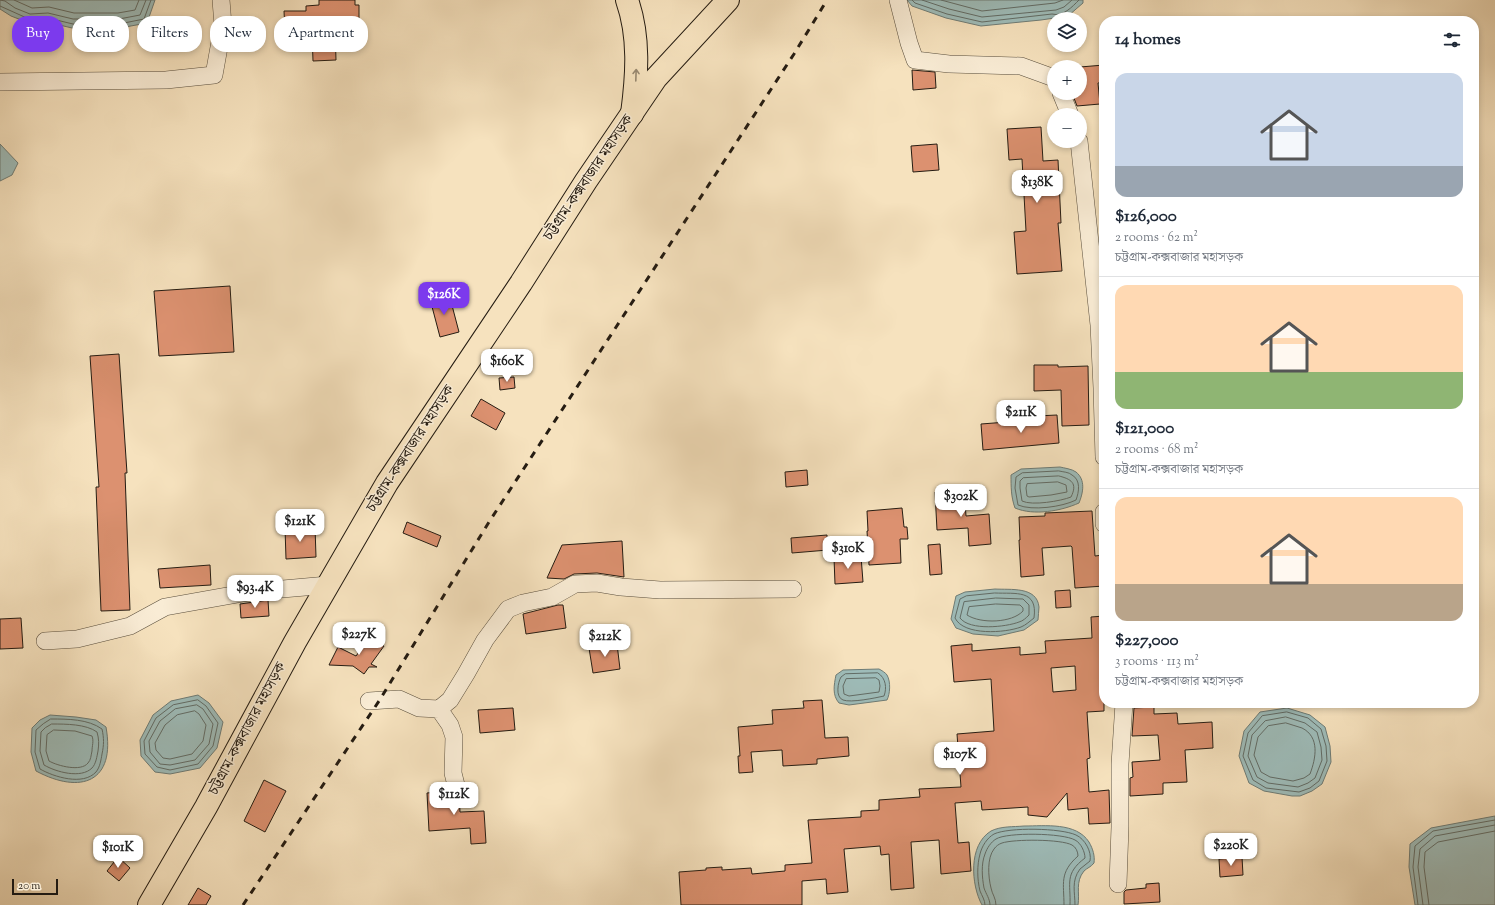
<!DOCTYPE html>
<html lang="en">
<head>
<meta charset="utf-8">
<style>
  body { margin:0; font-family:"Sorts Mill Goudy","Noto Serif Bengali",serif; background:#f2f2f3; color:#1f2937; height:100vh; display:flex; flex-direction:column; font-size:15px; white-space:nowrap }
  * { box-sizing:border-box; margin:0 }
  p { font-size:13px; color:#747a83 }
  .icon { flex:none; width:22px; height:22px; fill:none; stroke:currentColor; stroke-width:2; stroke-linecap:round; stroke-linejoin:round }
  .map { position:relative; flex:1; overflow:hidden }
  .details { position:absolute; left:1099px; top:16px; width:380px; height:692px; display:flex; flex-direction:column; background:#fff; border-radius:16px; box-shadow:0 2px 6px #0003 }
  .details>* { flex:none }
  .top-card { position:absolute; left:12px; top:16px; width:380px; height:36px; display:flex; gap:8px }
  .controls { position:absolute; left:1047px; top:12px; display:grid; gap:8px }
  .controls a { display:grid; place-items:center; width:40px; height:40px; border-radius:50%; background:#fff; box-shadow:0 2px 6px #0003; font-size:20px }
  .scale { position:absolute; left:12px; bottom:10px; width:46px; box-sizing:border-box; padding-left:4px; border:2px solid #251c12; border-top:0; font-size:11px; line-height:14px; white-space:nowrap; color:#251c12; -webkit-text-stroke:3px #f9ecd5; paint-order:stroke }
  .price { position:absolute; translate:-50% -34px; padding:0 9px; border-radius:8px; background:#fff; color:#222; font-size:13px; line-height:26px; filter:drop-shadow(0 1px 2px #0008) }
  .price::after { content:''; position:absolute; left:50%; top:24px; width:12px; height:9px; margin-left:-6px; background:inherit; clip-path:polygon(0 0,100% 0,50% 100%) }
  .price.active { background:#7c3aed; color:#fff }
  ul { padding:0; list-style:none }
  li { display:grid; align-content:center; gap:8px; height:212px; padding:0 16px }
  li+li { border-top:1px solid #e0e1e3 }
  li span { display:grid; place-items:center; height:124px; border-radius:12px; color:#555 }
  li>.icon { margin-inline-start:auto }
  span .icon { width:72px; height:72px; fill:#fffc; stroke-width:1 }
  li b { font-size:17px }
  h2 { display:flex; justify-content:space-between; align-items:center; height:48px; padding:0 16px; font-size:17px }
  .tag { padding:0 14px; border-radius:16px; background:#fff; box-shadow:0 2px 6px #0003; font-size:14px; line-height:36px }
  .tag.active { background:#7c3aed; color:#fff }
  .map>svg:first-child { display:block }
</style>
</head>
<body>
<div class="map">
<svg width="1495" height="905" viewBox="0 0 1495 905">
  <rect width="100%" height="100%" fill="#f6e2be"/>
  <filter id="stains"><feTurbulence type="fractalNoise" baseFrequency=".005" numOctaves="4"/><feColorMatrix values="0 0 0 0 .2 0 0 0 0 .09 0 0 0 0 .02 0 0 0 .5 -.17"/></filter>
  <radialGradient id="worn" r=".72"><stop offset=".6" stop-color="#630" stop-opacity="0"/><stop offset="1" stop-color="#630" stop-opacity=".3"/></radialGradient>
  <path fill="#9ebcb9" stroke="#6e7c76" d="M0 0H155L147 23 120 28H72L47 22 29 23 11 16 0 9Z
    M907 0H1083V3L1068 16 1041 20 981 26 946 18 912 6Z
    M0 144 18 163 12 175 0 181Z
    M1060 467C1064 468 1072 469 1076 472 1086 480 1083 493 1079 503 1061 511 1034 516 1015 508 1011 497 1011 487 1011 475L1021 469Z
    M995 589C1010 590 1037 586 1039 607 1039 611 1038 616 1038 620L1024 630 998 636 973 634 956 628 951 619 956 596 965 592Z
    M879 669C881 670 886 673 887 675 891 682 890 694 887 700L849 705 839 703C832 695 834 685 836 675L843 670Z
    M198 695 209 703 223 722 217 748 200 768 170 774 155 772 141 756 140 740 153 715 171 701Z
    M1287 708 1310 715 1325 727 1330 746 1331 762 1322 784 1312 791 1300 796H1292L1264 791 1249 783 1239 756 1244 731 1260 712Z
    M50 715 76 717 96 720 106 727C116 782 81 795 36 771L31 752 32 728 40 720Z
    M1495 816V905H1415L1409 867 1410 844 1431 828Z
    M1024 826C1045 826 1076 822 1089 842 1093 849 1095 856 1094 863 1091 867 1087 868 1084 871 1075 882 1080 893 1078 905H982C971 885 968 845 991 831 1001 826 1013 827 1024 826Z"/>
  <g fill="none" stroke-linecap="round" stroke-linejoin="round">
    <path stroke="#626c66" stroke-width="1" d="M0 0 5 1 15 8 30 14 48 13 73 19H119L140 15 146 0
      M14 0 32 8 49 7 74 13H118L135 10 139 0
      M912 0 915 3 947 14 982 22 1052 14C1063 17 1072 7 1079 0
      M922 0 949 9 982 17 1056 10 1064 7 1072 0
      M941 0 982 11 1055 3 1063 0
      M0 6 29 19 48 18 73 24H119L144 19 151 0
      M1059 471C1063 472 1069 472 1072 475 1081 480 1079 492 1076 500 1062 507 1032 511 1018 505L1015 488 1016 477 1022 473Z
      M1059 476C1071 479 1078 483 1071 497 1061 501 1032 506 1022 501L1020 488V481L1023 478Z
      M1058 482 1066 485 1067 492 1051 495 1029 497 1027 496 1026 488 1027 484Z
      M995 593C1016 594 1038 589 1034 618 1030 621 1026 625 1021 627 1005 633 964 636 955 618L960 599 966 596Z
      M996 598 1023 599 1029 605V615C1026 618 1023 621 1019 622 1006 627 970 631 960 618L964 602Z
      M996 604 1020 605 1023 608V611C1012 623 981 624 967 615L969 607Z
      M878 673C886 678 887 688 884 696 875 698 851 703 843 700 835 697 838 682 841 677L845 674Z
      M876 678 879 680 880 686 879 692 849 696 844 694 843 686 846 679Z
      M198 700 206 706 218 723 213 746 198 764 170 770 157 767 145 754 144 741 156 718 173 705Z
      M197 705 203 709 213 724 209 744 195 760 170 765 160 764 150 752 149 741 160 721 175 709Z
      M195 711 199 714 206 725 203 741 192 754 170 759 163 758 156 750 155 743 165 725 177 715Z
      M1287 712 1308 718 1321 729 1326 746 1327 761 1319 781 1310 788 1299 792 1266 788 1253 780 1243 756 1248 733 1262 716Z
      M1286 717 1305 723 1317 732 1321 747 1322 760 1315 778 1308 783 1298 787 1268 783 1257 777 1248 756 1252 735 1265 721Z
      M51 719C68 719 88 719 102 729 104 738 104 745 102 754 101 760 100 767 96 772 83 786 54 777 40 769L35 752 36 730 43 724Z
      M1286 723C1291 725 1297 726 1302 728 1320 737 1316 758 1310 774L1304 778 1293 781 1270 777 1261 772 1254 755 1258 737 1268 726Z
      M52 724C66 724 86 724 97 732 99 739 99 744 98 751 97 756 96 764 92 768 81 779 56 772 44 765L40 751 41 732 45 728Z
      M54 730 75 731 92 736C94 741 92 746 92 751 91 755 91 760 88 763 81 772 58 766 49 761L46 751 47 735Z
      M985 905C985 900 982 896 980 891 977 879 977 865 980 854 982 846 987 838 994 834 1009 827 1061 828 1076 835 1085 839 1092 852 1090 861 1087 864 1083 866 1080 869 1071 881 1075 892 1075 905
      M990 905C990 899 986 894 984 888 982 877 981 864 985 854 987 848 991 842 996 839 1007 832 1063 833 1075 840 1081 843 1085 852 1085 858 1064 874 1071 883 1070 905
      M996 905C996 898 992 894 991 888 988 876 987 858 994 849 996 846 999 844 1002 843 1014 839 1061 839 1072 845 1076 847 1078 852 1078 856 1059 873 1064 883 1064 905
      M1418 905 1413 867 1415 846 1433 831 1495 820
      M1423 905 1418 867 1420 849 1435 836 1495 825
      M1429 905 1424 867 1425 852 1438 842 1495 831"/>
  </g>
  <path fill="#dc9170" stroke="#251c12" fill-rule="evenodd" d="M319 0H355V5H359V28H335L336 60 313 61 312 32H285L284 11H306V6L319 5Z
    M1104 65V82L1098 83 1100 104 1077 106 1072 93H1080V67Z
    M912 70 935 72 936 88 913 90Z
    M1041 127 1043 161 1058 160 1061 223H1058L1062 271 1017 274 1014 232 1026 231 1022 159 1009 160 1007 129Z
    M937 144 939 170 913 172 911 146Z
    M230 286 234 352 159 356 154 291Z
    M449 294 459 332 440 337 430 299Z
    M119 354 127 473H125L130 610 101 611 96 487H99L90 356Z
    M1034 365H1058V367L1088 366 1089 425 1062 426 1061 390 1034 391Z
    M514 377 515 388 500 390 499 378Z
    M481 399 505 413 496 430 471 416Z
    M1057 415 1059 443 983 450 981 424 1007 422V425L1036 423V416Z
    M807 470 808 485 786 487 785 472Z
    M964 490 966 516 989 514 991 544 969 546 968 528 937 530 935 492Z
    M902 508 904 527H907L908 539H900L901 563 869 565 867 531H868L867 511Z
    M1092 511 1095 556 1103 555 1104 586 1075 588 1072 547 1071 546 1042 548 1044 575 1021 577 1019 540H1020L1019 517 1045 516V513Z
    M407 522 441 536 437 547 403 533Z
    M315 527 316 557 286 559 285 528Z
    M827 535 828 550 792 553 791 538Z
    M622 541 624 577 597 573 574 574 564 579 547 578 562 545Z
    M940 544 942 574 930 575 928 545Z
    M861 556 863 582 835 584 834 558Z
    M210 565 211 585 160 588 158 569Z
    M1070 590 1071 607 1056 608 1055 591Z
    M268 600 269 616 241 618 240 604Z
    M558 605H563L566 628 526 634 523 614Z
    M1104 616V711L1087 712 1090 758 1087 759 1089 792 1109 790 1110 823 1089 824 1088 808 1068 810 1067 793 1047 817 1028 815V807L982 810 981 801 955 803 958 843 969 842 971 871 941 874 939 840 911 842 914 888 891 890 889 854 881 855 880 846 844 849 848 892 827 894 826 879 802 881V905H681L679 872 706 870V868L722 867V870L751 868 752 874 785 871V865L812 863 808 820 861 817V811L879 810V800L920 797 919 789 961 787 957 734 994 731 991 679 954 682 951 646 972 644V651L1020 647V655L1046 653 1045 641 1092 638 1091 617ZM1075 666 1076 690 1053 692 1051 668Z
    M21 618 23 648 0 649V619Z
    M371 636 384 646 371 664 377 667H369L364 674 353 666 329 665 338 647 356 656Z
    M617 644 620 669 593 673 589 648Z
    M822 700 825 738 848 737 849 756 817 759V764L783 766 782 750 751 752 753 772 739 773 738 756H740L738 727 773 724 772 710 804 708 803 701Z
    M1154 707V714L1177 713 1178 724 1212 722 1213 748 1185 750 1187 782 1163 783V794L1130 796V778L1133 777 1132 762 1160 760 1158 735 1132 736 1134 708Z
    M513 708 515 730 480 733 478 710Z
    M264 780 286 791 265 832 244 821Z
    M448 791 453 794H459L460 812 484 811 486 843 471 844 470 828 429 831 427 793Z
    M118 857 130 868 119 881 107 871Z
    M1242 857 1243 875 1220 877 1219 859Z
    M1159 883 1160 902 1124 904V892L1126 890 1146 888V884Z
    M198 888 211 896 206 905H188Z"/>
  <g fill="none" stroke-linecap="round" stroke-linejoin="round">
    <g stroke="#594e3d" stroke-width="18">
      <path id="minor" d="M898 0 909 43 915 60 949 64 1021 66 1054 78
        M0 82 166 80 214 75 223 25 221 0
        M1061 93 1070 115
        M1079 141 1099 325 1102 388 1104 457
        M1104 512V524
        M45 641 77 639 130 626 165 607 249 592 328 585
        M369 701 399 699 419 708 439 709 450 700 466 674 485 640 508 609 523 603 552 597 575 584 597 583 621 587 660 590 793 589
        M439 709 450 725 454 737 453 773 456 785
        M1118 884 1120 827V764L1124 703"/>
    </g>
    <g stroke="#251c12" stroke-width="24">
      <path id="primary" d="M627 0C640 37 637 76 632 114"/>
    </g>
    <g stroke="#251c12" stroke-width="24">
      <path id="trunk" d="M149 905 206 807 295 642 387 483 521 283 586 181 656 78 728 0"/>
    </g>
    <use href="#minor" stroke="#f9ecd5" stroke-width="17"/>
    <use href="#primary" stroke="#f6e2be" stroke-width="22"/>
    <use href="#trunk" stroke="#f6e2be" stroke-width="22"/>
    <path stroke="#251c12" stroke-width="3" stroke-dasharray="7 7" stroke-linecap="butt" d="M243 905 379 701 489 522 794 54 827 0"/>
  </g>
  <defs><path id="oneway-shaft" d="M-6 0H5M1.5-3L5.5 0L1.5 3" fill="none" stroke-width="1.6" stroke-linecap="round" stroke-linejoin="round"/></defs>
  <use stroke="#988971" href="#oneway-shaft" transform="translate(636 75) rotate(-88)"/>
  <g text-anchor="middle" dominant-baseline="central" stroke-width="3" stroke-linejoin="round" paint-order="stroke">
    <g font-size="15" fill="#251c12" stroke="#f9ecd5">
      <text transform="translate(589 178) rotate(-56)">চট্টগ্রাম-কক্সবাজার মহাসড়ক</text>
      <text transform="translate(411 449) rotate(-57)">চট্টগ্রাম-কক্সবাজার মহাসড়ক</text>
      <text transform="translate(248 729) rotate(-62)">চট্টগ্রাম-কক্সবাজার মহাসড়ক</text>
    </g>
  </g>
  <rect width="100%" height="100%" filter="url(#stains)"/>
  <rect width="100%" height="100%" fill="url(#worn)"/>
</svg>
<div class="controls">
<a><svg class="icon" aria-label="layers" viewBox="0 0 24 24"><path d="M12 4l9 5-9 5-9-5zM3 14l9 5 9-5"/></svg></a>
<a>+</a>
<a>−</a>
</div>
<div class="scale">20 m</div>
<b class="price" style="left:1037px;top:204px">$138K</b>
<b class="price active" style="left:444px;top:316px">$126K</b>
<b class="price" style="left:507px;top:383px">$160K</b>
<b class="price" style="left:1021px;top:434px">$211K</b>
<b class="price" style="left:961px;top:518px">$302K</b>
<b class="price" style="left:300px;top:543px">$121K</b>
<b class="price" style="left:848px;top:570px">$310K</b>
<b class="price" style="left:255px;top:609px">$93.4K</b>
<b class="price" style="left:359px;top:656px">$227K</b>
<b class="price" style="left:605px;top:658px">$212K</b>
<b class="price" style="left:960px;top:776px">$107K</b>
<b class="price" style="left:454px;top:816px">$112K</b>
<b class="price" style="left:1231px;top:867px">$220K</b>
<b class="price" style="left:118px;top:869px">$101K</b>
<div class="top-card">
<a class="tag active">Buy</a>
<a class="tag">Rent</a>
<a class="tag">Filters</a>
<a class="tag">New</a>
<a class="tag">Apartment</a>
</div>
<section class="details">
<h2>14 homes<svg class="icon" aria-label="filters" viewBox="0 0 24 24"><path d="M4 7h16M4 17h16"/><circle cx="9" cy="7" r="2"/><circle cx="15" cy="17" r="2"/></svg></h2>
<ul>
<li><span style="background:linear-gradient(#c9d6e8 75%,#9aa5b1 0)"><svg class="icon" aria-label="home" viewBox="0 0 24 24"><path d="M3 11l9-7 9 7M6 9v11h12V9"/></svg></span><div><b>$126,000</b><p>2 rooms · 62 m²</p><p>চট্টগ্রাম-কক্সবাজার মহাসড়ক</p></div></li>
<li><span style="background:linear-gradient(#ffd9b3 70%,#8fb573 0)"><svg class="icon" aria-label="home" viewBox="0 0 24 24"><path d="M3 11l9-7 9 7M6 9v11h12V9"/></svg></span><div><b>$121,000</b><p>2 rooms · 68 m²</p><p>চট্টগ্রাম-কক্সবাজার মহাসড়ক</p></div></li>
<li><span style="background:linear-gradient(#ffd9b3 70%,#b9a48a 0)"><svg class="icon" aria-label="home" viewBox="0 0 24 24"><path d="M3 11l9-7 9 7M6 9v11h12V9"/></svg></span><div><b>$227,000</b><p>3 rooms · 113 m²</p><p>চট্টগ্রাম-কক্সবাজার মহাসড়ক</p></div></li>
</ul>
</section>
</div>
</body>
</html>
